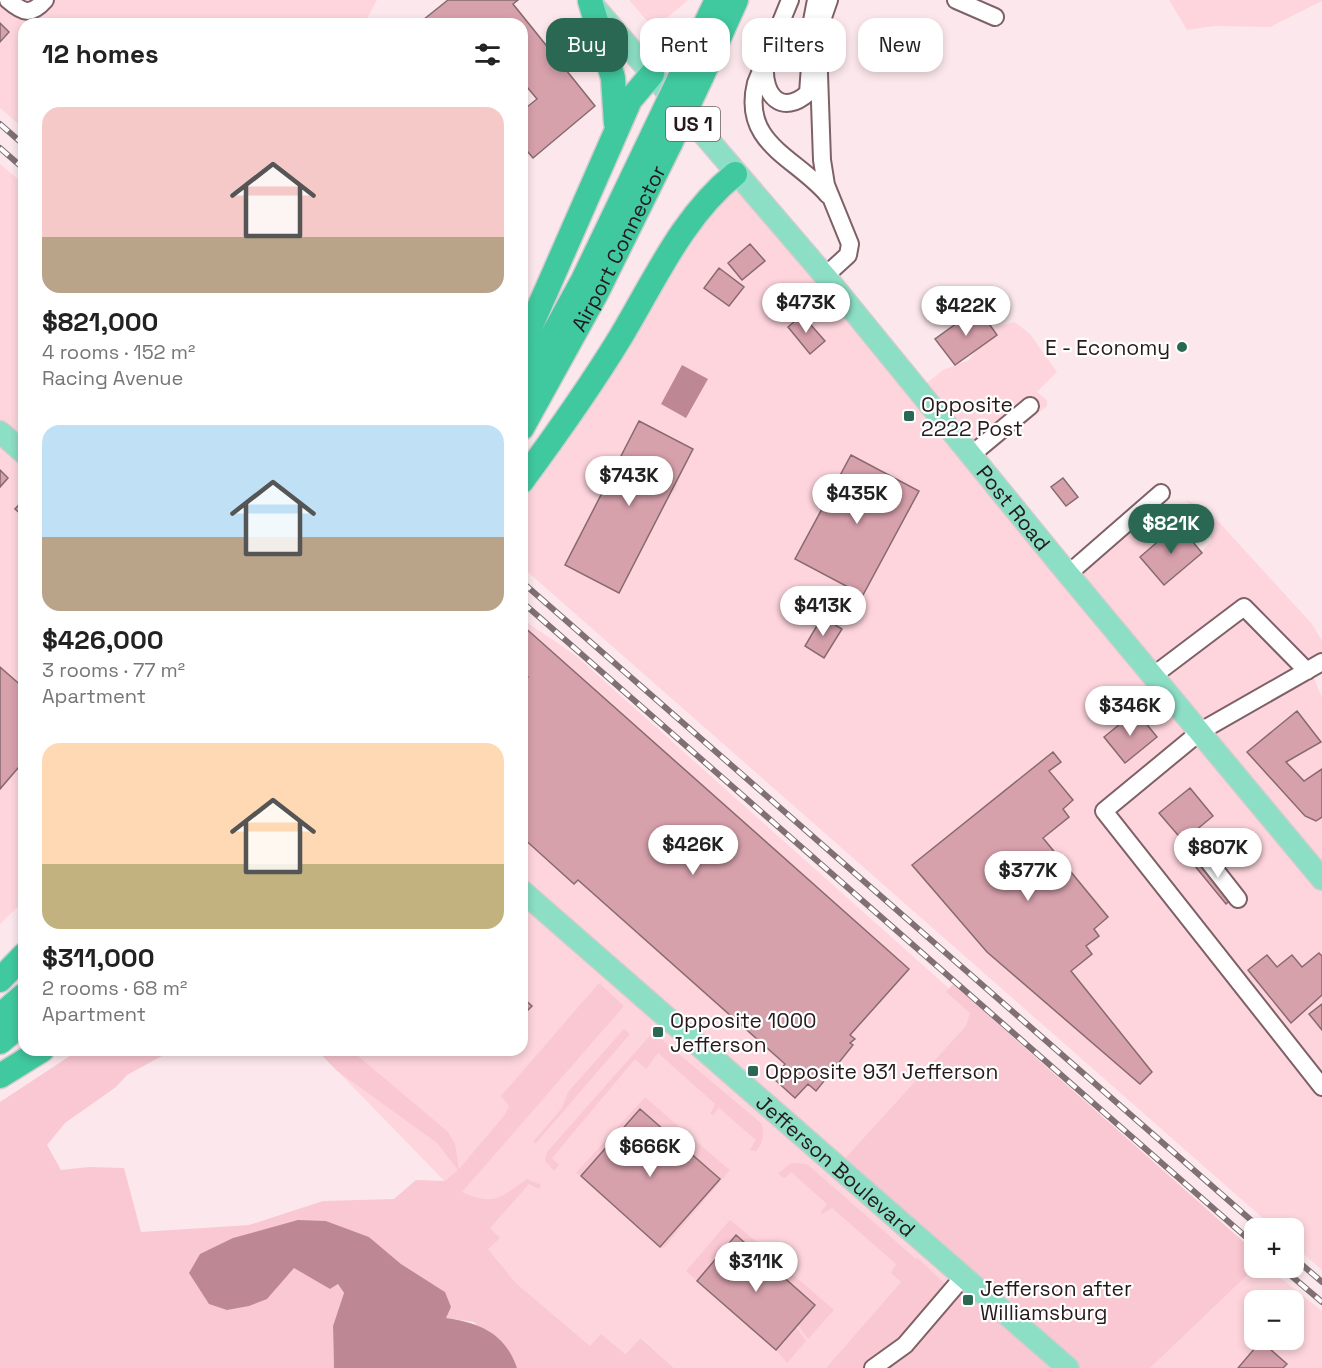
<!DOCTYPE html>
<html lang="en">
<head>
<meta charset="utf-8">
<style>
  body { margin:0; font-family:"Space Grotesk",sans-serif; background:#f2f2f2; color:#222; height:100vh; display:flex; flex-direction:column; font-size:22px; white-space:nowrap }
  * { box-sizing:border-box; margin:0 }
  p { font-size:20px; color:#767676 }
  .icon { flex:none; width:33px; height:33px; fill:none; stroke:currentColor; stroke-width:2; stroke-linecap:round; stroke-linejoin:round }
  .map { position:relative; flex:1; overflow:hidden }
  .details { position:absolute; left:18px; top:18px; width:510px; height:1038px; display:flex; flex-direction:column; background:#fff; border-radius:18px; box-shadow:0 3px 9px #0003 }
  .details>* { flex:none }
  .top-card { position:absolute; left:546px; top:18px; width:570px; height:54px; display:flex; gap:12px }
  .buttons { position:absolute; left:1244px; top:1218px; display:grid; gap:12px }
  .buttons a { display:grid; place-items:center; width:60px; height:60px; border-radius:12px; background:#fff; box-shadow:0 3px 9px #0003; font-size:30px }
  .price { position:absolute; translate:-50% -51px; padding:0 14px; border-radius:21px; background:#fff; color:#222; font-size:20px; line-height:39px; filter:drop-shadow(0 2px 3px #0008) }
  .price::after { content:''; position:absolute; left:50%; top:36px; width:18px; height:14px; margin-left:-9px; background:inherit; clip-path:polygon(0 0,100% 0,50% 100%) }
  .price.current { background:#2b6853; color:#fff }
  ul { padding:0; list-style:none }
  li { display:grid; align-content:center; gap:12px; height:318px; padding:0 24px }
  li span { display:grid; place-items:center; height:186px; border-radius:18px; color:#555 }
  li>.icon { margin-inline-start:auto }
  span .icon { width:108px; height:108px; fill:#fffc; stroke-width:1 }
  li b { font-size:26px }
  h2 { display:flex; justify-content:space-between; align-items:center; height:72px; padding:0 24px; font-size:26px }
  .chip { padding:0 21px; border-radius:18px; background:#fff; box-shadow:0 3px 9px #0003; font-size:21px; line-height:54px }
  .chip.current { background:#2b6853; color:#fff }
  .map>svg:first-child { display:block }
</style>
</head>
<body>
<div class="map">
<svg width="1322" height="1368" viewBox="0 0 1322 1368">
  <rect width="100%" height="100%" fill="#fce8ec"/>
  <path fill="#fed5dd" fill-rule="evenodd" d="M0 0H377L364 24H24V129L0 108Z
    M629 0H688L654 29Z
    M1169 0H1322V1L1270 27 1214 26 1187 30Z
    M0 164 24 184V901L0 924Z
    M740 176 922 387 943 370 969 360 992 328 1015 322 1030 334 1057 372 1037 392 1047 400V406L979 462 1067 571 1161 502 1183 528 1188 541 1202 551 1212 540 1197 522 1192 507 1186 500 1207 509 1312 624 1322 641V660L1310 668 1322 698V1270L1293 1245V1228H1274L522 567V489L694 219Z
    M522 619 575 655 1081 1106 951 1289 917 1257 910 1272 826 1368H674L642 1338 624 1354 590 1346 516 1283 488 1249 457 1194 317 1050H522Z
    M1255 1268H1268L1322 1311V1368H1150ZM1254 1300H1293V1340H1254Z"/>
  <path fill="#fac8d2" d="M599 983 624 1006 462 1192C495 1207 501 1197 527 1179L541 1185 539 1189 529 1184 490 1228 500 1238 488 1249 516 1283 590 1346 601 1334 625 1354 641 1338 674 1368H517L474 1322 446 1318 445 1292 401 1264 369 1237 326 1221 267 1299 294 1267 330 1289 338 1284 344 1294 333 1326 334 1368H0V1102L79 1050H173L127 1075 116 1087 65 1123 47 1145 61 1170 89 1167 124 1168 141 1232 249 1225 323 1201 394 1199 416 1180 445 1181 458 1170 437 1143 336 1070 317 1050H351L448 1132 455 1144 459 1169 504 1116 509 1106 501 1096Z
    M953 984 1254 1251 1255 1268 1150 1368H826L901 1282 891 1273 896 1264 832 1208 822 1214 821 1212 827 1204 791 1172 785 1178 778 1174 791 1163 807 1164 916 1259 917 1257 951 1289 964 1277 838 1166 966 1026 970 1013 946 992Z
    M624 1029 630 1034 536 1143 533 1142 562 1108 568 1092Z
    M653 1032 761 1123C765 1134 763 1142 756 1151L750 1150 756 1140 719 1108 713 1115 710 1114 715 1104 658 1053 646 1069 635 1059 552 1158 559 1165 554 1171 545 1161 547 1152Z
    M645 1097 684 1131 676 1140 640 1109 581 1176 576 1173Z
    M692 1138 730 1170 663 1249 661 1247 720 1180 684 1148Z
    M730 1220 776 1258 770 1265 736 1236 697 1281 686 1271Z
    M783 1266 834 1310 808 1339 798 1325 815 1305 778 1272Z
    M796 1327 806 1341 787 1363 776 1350Z"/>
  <path fill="#bd8894" d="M682 365 708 379 686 418 661 404Z
    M298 1220 326 1221 369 1237 401 1264 445 1292 451 1307 446 1318C480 1323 505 1333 517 1368H334L333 1326 344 1293 338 1284 330 1289 294 1268 267 1299 249 1306 227 1310 209 1304 189 1273 200 1254 233 1238Z"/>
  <path fill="#d7a1ac" stroke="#866a6f" stroke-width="1.5" d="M448 0H518L513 4 595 106 533 158 522 145V111L537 99 522 81V24H418Z
    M0 23 9 32 0 42Z
    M750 244 765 261 742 280 728 263Z
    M719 268 744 287 729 306 704 288Z
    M978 308 997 335 955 365 935 339Z
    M802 315 825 341 810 354 788 327Z
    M639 421 693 449 619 593 565 565Z
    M851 455 919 491 863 595 795 559Z
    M0 470 8 478 0 487Z
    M1063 478 1078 497 1066 506 1051 487Z
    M24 499V517L15 509Z
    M1178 524 1202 553 1164 585 1140 557Z
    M822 617 842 629 824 658 805 646Z
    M522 625 909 969 850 1035 855 1039 850 1043 853 1045 816 1091 808 1084 795 1098 773 1078 785 1064 578 880 574 884 522 837V684L528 677 522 671Z
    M0 667 24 688V761L0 789Z
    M1136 711 1157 737 1125 763 1104 737Z
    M1297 711 1321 742 1286 762 1304 781 1322 769V817L1316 821 1305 816 1247 752Z
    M1053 752 1061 762 1049 771 1073 800 1063 809 1069 817 1043 838 1108 917 1094 929 1099 936 1086 946 1092 954 1071 971 1152 1072 1140 1084 987 952 912 865Z
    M1190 788 1213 816 1183 841 1159 813Z
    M1210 854 1241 891 1226 904 1195 866Z
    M1319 953 1322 956V995L1291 1023 1248 970 1267 955 1277 967 1292 955 1302 967Z
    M522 997 532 1006 522 1016Z
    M1322 1004V1030L1309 1014Z
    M640 1109 720 1179 660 1247 581 1176Z
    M736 1235 815 1305 776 1350 697 1281Z
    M1261 1341 1287 1364 1283 1368H1238Z"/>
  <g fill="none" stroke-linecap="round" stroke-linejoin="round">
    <g stroke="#7e6167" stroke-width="20">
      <path id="minor" d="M8 0C23 13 31 16 45 0
        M790 0 756 83C741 144 796 157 828 195
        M956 0 995 17
        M810 31 816 0
        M765 66C763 96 782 116 808 93L810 66
        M825 276 848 255 850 244 826 185 822 160 818 45 821 23 829 0
        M971 455 1030 406
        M1068 574 1161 493
        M1322 662 1201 731 1104 811 1322 1087
        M1154 675 1244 607 1307 671
        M1201 839 1202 853 1238 899
        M873 1368 905 1345 964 1276"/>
    </g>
    <g stroke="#cfcdcd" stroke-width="24">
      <g id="major">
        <path id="s1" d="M592 4 825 276 1068 574 1322 879"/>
        <path d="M0 432 24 453"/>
        <path id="s2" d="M522 891 1068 1368"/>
      </g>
    </g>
    <g stroke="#cfcdcd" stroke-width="27">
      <g id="highway">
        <path d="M590 1 613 78 616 123"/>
        <path d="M686 65 717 0"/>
        <path d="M701 78 736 0"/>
        <path d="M522 346 630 100 652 74"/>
        <path d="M522 391 583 280 654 132"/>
        <path id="s3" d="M522 428 596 294 670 144"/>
        <path d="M522 481C556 435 590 387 620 338 655 280 682 217 735 174"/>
        <path d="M0 980 24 955"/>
        <path d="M0 1016 24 995"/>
        <path d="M0 1042 24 1022"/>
        <path d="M0 1076 42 1050"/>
      </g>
    </g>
    <use href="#minor" stroke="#fff" stroke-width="16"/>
    <use href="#major" stroke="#8cdec5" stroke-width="21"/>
    <use href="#highway" stroke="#40c89e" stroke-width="24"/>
    <g stroke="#807073" stroke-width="6">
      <path id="rail" d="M0 124 24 145
        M0 148 24 169
        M522 582 1260 1228
        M522 602 1254 1244
        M1293 1257 1322 1282
        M1282 1268 1322 1302"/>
    </g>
    <use href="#rail" stroke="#fff" stroke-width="4" stroke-dasharray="11" stroke-linecap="butt"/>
    <g stroke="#cfcdcd" stroke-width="27" stroke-linecap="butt">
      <path id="highway-bridge" d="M654 132 686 65
        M670 144 701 78"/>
    </g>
    <use href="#highway-bridge" stroke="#40c89e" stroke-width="24"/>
  </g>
  <g fill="#2b6853" stroke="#fff" stroke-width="2">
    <circle cx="1182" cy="347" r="6"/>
    <rect x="903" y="410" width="12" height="12" rx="3"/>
    <rect x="652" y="1026" width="12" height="12" rx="3"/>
    <rect x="747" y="1065" width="12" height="12" rx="3"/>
    <rect x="962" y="1294" width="12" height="12" rx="3"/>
  </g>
  <g text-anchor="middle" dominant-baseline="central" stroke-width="4.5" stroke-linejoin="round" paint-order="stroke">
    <rect fill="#fff" stroke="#675f60" stroke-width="1.5" x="666" y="107" width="54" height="34" rx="4.5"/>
    <g font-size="20" font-weight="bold" fill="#261a1c">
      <text x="693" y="124">US 1</text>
    </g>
    <g font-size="21" fill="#261a1c" stroke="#fff">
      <text stroke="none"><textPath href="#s3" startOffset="204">Airport Connector</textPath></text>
      <text stroke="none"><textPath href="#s1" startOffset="657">Post Road</textPath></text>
      <text stroke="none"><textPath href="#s2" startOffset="417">Jefferson Boulevard</textPath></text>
    </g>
    <g font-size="21" fill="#261a1c" stroke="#fff" text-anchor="start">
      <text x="1170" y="347" text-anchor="end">E - Economy</text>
      <text x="921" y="404">Opposite<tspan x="921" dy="24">2222 Post</tspan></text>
      <text x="670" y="1020">Opposite 1000<tspan x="670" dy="24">Jefferson</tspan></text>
      <text x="765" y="1071">Opposite 931 Jefferson</text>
      <text x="980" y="1288">Jefferson after<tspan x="980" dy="24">Williamsburg</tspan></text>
    </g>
  </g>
</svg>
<div class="buttons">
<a>+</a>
<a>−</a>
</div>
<b class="price" style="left:806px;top:334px">$473K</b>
<b class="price" style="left:966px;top:337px">$422K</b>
<b class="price" style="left:629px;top:507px">$743K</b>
<b class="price" style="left:857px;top:525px">$435K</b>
<b class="price current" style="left:1171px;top:555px">$821K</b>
<b class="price" style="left:823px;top:637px">$413K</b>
<b class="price" style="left:1130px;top:737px">$346K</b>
<b class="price" style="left:693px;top:876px">$426K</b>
<b class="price" style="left:1218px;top:879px">$807K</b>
<b class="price" style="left:1028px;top:902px">$377K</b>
<b class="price" style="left:650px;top:1178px">$666K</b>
<b class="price" style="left:756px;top:1293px">$311K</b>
<div class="top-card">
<a class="chip current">Buy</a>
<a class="chip">Rent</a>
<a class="chip">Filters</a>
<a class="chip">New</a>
</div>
<section class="details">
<h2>12 homes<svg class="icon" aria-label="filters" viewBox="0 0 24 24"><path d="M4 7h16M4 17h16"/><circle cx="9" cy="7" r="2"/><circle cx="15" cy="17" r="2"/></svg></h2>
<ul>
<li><span style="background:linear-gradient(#f6c9c9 70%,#b9a48a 0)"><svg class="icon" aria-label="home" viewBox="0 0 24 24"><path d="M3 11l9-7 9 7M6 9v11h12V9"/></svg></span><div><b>$821,000</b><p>4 rooms · 152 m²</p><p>Racing Avenue</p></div></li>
<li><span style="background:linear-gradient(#bfe0f5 60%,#b9a48a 0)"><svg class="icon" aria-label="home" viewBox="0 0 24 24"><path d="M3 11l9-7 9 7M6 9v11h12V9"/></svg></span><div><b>$426,000</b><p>3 rooms · 77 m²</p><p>Apartment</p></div></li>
<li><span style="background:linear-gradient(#ffd9b3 65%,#c2b280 0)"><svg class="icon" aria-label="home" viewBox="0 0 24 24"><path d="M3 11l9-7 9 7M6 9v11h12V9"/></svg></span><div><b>$311,000</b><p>2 rooms · 68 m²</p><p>Apartment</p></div></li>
</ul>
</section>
</div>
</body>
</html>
